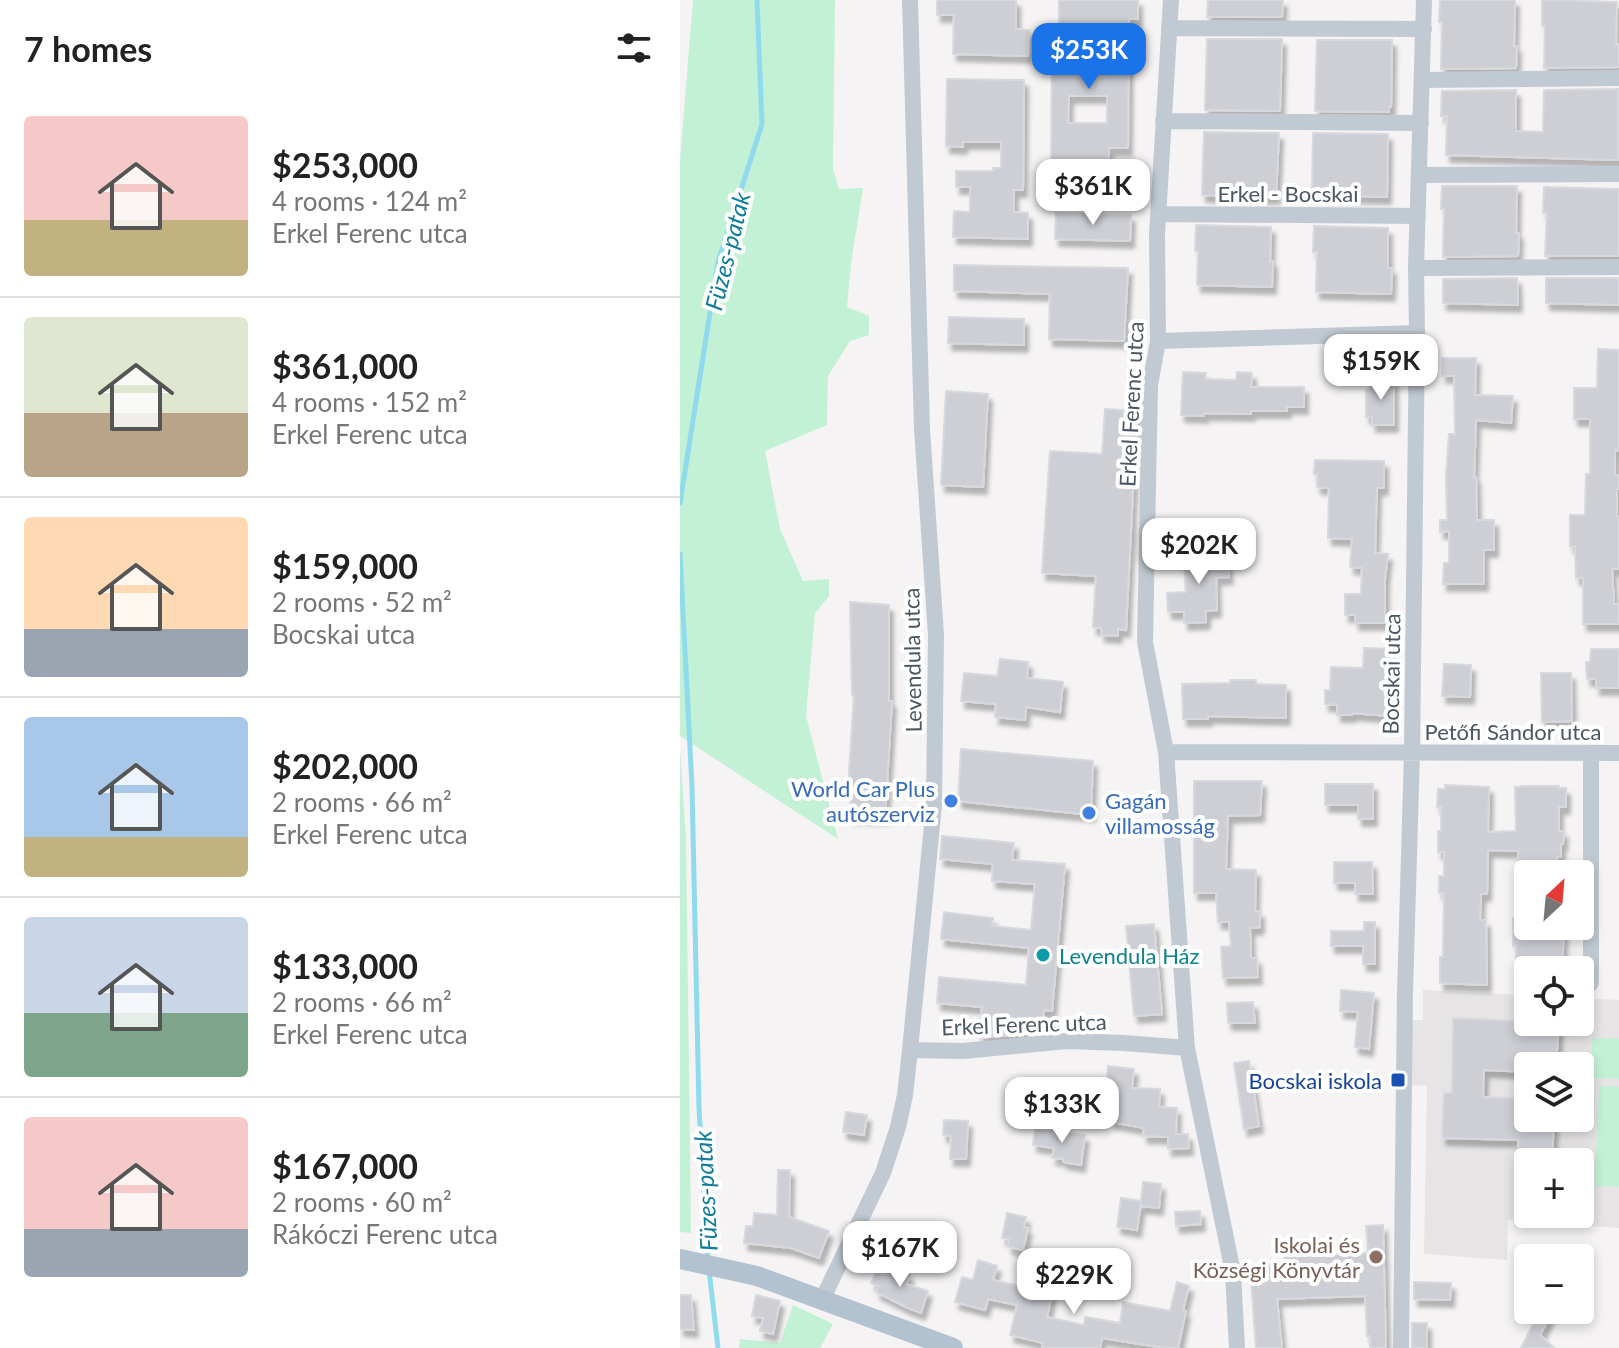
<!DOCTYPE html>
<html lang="en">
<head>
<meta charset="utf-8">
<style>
  body { margin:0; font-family:Lato,sans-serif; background:#f6f6f6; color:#222; height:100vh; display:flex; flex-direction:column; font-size:30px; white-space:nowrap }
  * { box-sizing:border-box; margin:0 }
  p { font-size:26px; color:#767676 }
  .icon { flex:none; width:44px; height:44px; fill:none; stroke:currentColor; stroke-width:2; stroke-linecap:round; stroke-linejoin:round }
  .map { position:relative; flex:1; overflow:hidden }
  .side { display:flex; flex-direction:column; background:#fff; width:680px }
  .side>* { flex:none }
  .needle { width:52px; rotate:26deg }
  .fabs { position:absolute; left:834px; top:860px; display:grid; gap:16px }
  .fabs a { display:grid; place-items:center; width:80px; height:80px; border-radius:8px; background:#fff; box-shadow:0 4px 12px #0003; font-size:40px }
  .price { position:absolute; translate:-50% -68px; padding:0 18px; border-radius:16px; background:#fff; color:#222; font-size:26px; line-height:52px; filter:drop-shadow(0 2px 4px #0008) }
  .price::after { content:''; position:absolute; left:50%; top:48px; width:24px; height:18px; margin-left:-12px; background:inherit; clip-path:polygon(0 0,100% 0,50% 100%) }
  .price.current { background:#1a73e8; color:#fff }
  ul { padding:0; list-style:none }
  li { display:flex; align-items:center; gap:24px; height:200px; padding:0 24px }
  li+li { border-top:2px solid #e0e0e0 }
  li span { display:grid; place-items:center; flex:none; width:224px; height:160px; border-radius:8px; color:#555 }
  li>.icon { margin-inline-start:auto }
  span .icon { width:96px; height:96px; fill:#fffc; stroke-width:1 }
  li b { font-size:34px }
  h2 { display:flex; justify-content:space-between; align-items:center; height:96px; padding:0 24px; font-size:34px }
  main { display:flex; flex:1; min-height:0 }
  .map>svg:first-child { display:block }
</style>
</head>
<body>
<main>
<section class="side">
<h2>7 homes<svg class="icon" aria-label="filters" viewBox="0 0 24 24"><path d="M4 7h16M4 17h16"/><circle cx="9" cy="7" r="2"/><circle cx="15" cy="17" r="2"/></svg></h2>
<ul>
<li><span style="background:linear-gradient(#f6c9c9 65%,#c2b280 0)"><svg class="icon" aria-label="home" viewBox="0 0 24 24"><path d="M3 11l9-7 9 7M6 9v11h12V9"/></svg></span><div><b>$253,000</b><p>4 rooms · 124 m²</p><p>Erkel Ferenc utca</p></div></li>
<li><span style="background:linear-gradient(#dfe7d0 60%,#b9a48a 0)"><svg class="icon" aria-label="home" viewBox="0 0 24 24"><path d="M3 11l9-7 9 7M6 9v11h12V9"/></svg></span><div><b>$361,000</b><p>4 rooms · 152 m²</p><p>Erkel Ferenc utca</p></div></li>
<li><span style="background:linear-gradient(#ffd9b3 70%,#9aa5b1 0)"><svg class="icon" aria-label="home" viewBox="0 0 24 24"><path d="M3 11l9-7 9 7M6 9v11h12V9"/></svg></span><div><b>$159,000</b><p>2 rooms · 52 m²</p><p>Bocskai utca</p></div></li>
<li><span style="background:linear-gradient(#a9c7e8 75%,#c2b280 0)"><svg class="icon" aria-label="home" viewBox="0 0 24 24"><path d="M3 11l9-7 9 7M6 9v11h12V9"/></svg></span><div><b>$202,000</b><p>2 rooms · 66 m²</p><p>Erkel Ferenc utca</p></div></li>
<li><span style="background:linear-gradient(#c9d6e8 60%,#7fa58c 0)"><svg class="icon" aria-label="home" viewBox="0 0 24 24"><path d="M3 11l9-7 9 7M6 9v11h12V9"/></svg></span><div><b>$133,000</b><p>2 rooms · 66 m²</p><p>Erkel Ferenc utca</p></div></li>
<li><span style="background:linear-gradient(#f6c9c9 70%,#9aa5b1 0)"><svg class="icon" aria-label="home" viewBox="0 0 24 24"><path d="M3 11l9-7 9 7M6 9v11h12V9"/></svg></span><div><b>$167,000</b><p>2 rooms · 60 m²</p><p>Rákóczi Ferenc utca</p></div></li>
</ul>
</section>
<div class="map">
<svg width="939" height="1348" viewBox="0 0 939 1348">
  <defs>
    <filter id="shadow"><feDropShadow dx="4" dy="7" stdDeviation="2" flood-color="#0004"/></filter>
  </defs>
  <rect width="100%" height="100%" fill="#f5f3f3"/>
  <path fill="#e6e4e5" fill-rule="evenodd" d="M743 990 848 995V1022H900V998L939 1000V1228L828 1220 827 1260 744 1254 747 1086 731 1085 732 1020H743ZM848 1066H900V1118H848ZM848 1162H900V1214H848Z"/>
  <path fill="#c3f1d5" d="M13 0H155L153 169 159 189 183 188 171 263 167 307 189 316V335L170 341 148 376 147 425 85 451 100 529 123 581 149 579V596L135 613 126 716 158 839 0 736V160Z
    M0 750 6 838 11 1233 0 1232Z
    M912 1038 939 1039V1079L911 1078Z
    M919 1086 939 1087V1187L915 1186Z
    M113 1305 153 1324 140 1348H59L60 1339 100 1343Z"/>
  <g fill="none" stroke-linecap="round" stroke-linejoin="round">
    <path stroke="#90daee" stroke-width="5" d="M0 503 38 262 82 124 77 0
      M0 554 12 786 19 1108 28 1260
      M29 1270 38 1348"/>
  </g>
  <path fill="#cdcfd5" stroke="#d7d9de" stroke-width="2" fill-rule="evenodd" filter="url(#shadow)" d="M257 0H336V29L349 30 348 56 273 54 274 15H257Z
    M379 0H458V19H449L448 148H429L428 191 371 190 372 33H379ZM389 96H427V123H388Z
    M528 0H603L602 17H527Z
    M760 0H835L834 46H837L836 68 761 69 762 22H759Z
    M862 0 937 2 936 44 939 45V67L864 68 865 26H862Z
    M527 39H602L600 111 525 110Z
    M637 40H712L711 107H709V112L635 111Z
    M267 79 344 80 343 190H334V212L348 213V239L273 237 274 211 290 212V187H276V171H313V168H321V142H283V147L266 146Z
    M938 89V160L766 155 767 116H761L762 91 836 90V131L863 132 864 90Z
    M524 132 599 133 596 197 522 195Z
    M633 133 708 134 707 197 632 195Z
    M762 186H837L836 233H839L838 256 763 257 764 209H761Z
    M864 187 939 189V256H865L867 213H863Z
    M376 213 451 215 450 241 375 239Z
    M516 225 591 227 590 261H593L592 287 517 285 518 251H515Z
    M634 226 708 228V268H712L711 294 636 292 637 252H633Z
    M274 265 448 268 444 341 369 339 370 294 274 291Z
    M866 278H939V305L866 303Z
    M763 279 837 278 838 305 763 303Z
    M269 317 344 319V345L268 343Z
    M918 349 939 350V451L935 450V475H939V489H937V516H939V569H932L934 604H939V624H903V578H896L895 546H890V515H905L906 474H910V419H894V388H917Z
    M762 358H796L795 395 833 396 831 423 796 420 794 477H796L797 520H814V550H804V584H763L764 563H769V531L760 532V520H767L766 475 769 434H775L774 376H762Z
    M503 372 526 373 525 379 556 380 557 372 572 373 571 387H624V407H607V411H571V414L524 413V416L501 415Z
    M690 380H714V425H692V417H686V390L690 389Z
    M266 391 308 394 303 487 261 485Z
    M425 409 457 411 446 630 438 629V636L421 635V628L413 627 416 576 362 573 370 451 422 454Z
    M635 460 704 461V488H697L695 553 708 554 705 579V623H675V615H665V594H681L682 568 670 567 672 539 648 538 649 488 637 487V474H634Z
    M523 552V555L547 553 549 577 536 578 537 610 526 611V622L504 623V612H488L487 593 506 592 503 554Z
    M170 602 209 605V701H212L205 817H171L169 773 174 695H172Z
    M684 648 712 649 708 716 672 713V715H657V705L645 704V690H650L651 667 683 668Z
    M911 649H939V688H916V679H907L906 662H910Z
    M320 659 348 662 347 678 383 682 380 712 346 707 345 720 315 717 316 704 281 701 284 673 317 676Z
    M764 664 791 665 790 697 762 696Z
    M861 673H891L892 721 862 722Z
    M550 680H576V684L606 685V718L528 716V719H503L502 684 550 683Z
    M281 749 413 761 411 815 278 801Z
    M514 781H582L580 815 548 816 546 869 576 870 575 911H580V927L570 928 571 958H577L578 977 543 978 541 947 551 946 549 922H538L536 893H514Z
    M645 784H693V819H678V805H645Z
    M765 785 809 787 808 832 836 831 835 787H841V786H879V788H886V807H879V831H884L883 844H881V857H877V874H838V851L809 850 808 852 807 894H801L800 920H806L807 985 760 983V957H763L764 893H759V876H764V852H758V831H761V807H757L758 789H765Z
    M262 836 334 843 332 860 385 864 372 1011 364 1010 362 1032 299 1038 302 1007 257 1003 259 977 346 985 349 948 261 939 264 912 313 918 312 926 351 930 355 884 312 881 313 864 260 859Z
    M654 862H692L693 894H675V883H654Z
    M833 918H848V926H884L882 970H848V988H836V946H833Z
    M684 922H695V964H683V946H651V931H684Z
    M474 924 482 1014 454 1016 446 926Z
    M661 990 694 993 689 1049 675 1047 678 1012 660 1011Z
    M573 1002 575 1023H548L547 1003Z
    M773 1018 879 1023 876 1066H848V1072L804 1070 803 1097 848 1099V1118H874L872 1162H838V1140L762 1138 764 1093H772Z
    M569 1061 579 1126 564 1129 554 1063Z
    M428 1066 454 1069 452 1088 480 1089 479 1107 497 1108 496 1134H508L509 1148 488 1149V1137L463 1136 464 1128 431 1122 435 1088 426 1087Z
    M166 1112 187 1115 184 1135 163 1132Z
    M264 1120 288 1121 286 1159H270L271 1136 263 1135Z
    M355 1128 405 1135 401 1165 383 1162V1159L372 1158 374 1148 353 1145Z
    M98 1170H110L109 1217 149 1231 139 1258 111 1248 64 1243 66 1226H73L74 1213 97 1215Z
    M463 1182 481 1184 479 1208 461 1206V1203L457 1230 437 1227 441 1198 461 1201Z
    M520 1211 521 1224 496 1226 495 1212Z
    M327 1213 346 1217 344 1227 348 1228 343 1250 328 1247 329 1239 322 1238Z
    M703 1225 706 1348H690V1336H687L685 1296 597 1299 602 1348H576L570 1265 604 1263V1257L688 1253 686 1226Z
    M298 1260 317 1266 313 1280 372 1294 367 1317 404 1325 405 1317 440 1323 443 1302 490 1311 497 1282 509 1286 503 1310 506 1311 498 1348H485L422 1338 420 1348H362L363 1343 330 1335 337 1305 308 1299 305 1310 275 1302 282 1277 293 1280Z
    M209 1266 230 1275 226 1284 248 1291 241 1313 228 1308 196 1292 199 1286 191 1283 196 1271 205 1275Z
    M734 1282 771 1283 770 1300 734 1299Z
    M0 1295H11L14 1330 0 1329Z
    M76 1295 100 1301 93 1334 80 1331 83 1318 72 1316Z
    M860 1310 871 1314 860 1335 874 1348H841Z
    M732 1323H747V1348H732Z"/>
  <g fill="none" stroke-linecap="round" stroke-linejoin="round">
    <path stroke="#c1cad2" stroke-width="16" d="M491 0 477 234 478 341 470 385 465 642 486 752 507 1048 553 1272 557 1348
      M489 28 744 29
      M742 80 939 78
      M483 121 741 123
      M739 175 939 174
      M478 214 738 216
      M736 268 939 267
      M478 341 737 333
      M486 752 939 753
      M911 753V983
      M230 1050 283 1051 387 1041 444 1043 507 1048
      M142 1300 203 1173 218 1127 225 1095 230 1050 254 805 256 635 242 429 230 0
      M721 1348 725 992 732 753 737 333 736 268 744 0"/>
    <path stroke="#b3c2d1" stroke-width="20" d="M0 1259 77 1276 273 1348"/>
  </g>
  <g fill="#3f7fe0" stroke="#fff" stroke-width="3">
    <circle cx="271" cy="801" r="8"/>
    <circle cx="409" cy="813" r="8"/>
  </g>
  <circle fill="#0f9aa8" stroke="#fff" stroke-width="3" cx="363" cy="955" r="8"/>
  <rect fill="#1a4fb4" stroke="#fff" stroke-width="3" x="710" y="1072" width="16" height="16" rx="4"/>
  <circle fill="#8d6e63" stroke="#fff" stroke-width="3" cx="696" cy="1257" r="8"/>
  <g text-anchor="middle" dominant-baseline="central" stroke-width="8" stroke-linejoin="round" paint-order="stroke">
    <g font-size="22" fill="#4a5661" stroke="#fff">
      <text x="608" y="193">Erkel - Bocskai</text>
      <text transform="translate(451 404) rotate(-87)">Erkel Ferenc utca</text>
      <text transform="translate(232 660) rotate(-91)">Levendula utca</text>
      <text transform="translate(711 674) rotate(-89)">Bocskai utca</text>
      <text x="833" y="731">Petőfi Sándor utca</text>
      <text transform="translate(344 1024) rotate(-2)">Erkel Ferenc utca</text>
    </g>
    <g font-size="22" fill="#366cbe" stroke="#fff" text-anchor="end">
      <text x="255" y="788">World Car Plus<tspan x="255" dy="25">autószerviz</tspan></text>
      <text x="425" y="800" text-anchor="start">Gagán<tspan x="425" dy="25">villamosság</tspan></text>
    </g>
    <g font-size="22" fill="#0d838f" stroke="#fff" text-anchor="start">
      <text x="379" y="955">Levendula Ház</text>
    </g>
    <g font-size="22" fill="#164399" stroke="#fff" text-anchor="end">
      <text x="702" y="1080">Bocskai iskola</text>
    </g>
    <g font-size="22" fill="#785e54" stroke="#fff" text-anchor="end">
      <text x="680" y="1244">Iskolai és<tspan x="680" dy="25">Községi Könyvtár</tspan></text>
    </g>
    <g font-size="24" font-style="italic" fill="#0c7c9b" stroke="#fff">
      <text transform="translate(47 251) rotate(-76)">Füzes-patak</text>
      <text transform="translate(25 1191) rotate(-93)">Füzes-patak</text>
    </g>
  </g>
</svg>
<div class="fabs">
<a><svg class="needle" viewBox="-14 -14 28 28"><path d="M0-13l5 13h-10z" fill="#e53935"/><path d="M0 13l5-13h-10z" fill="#767676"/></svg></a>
<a><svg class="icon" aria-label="locate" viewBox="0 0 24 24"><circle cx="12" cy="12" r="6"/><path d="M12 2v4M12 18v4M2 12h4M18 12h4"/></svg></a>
<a><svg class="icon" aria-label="layers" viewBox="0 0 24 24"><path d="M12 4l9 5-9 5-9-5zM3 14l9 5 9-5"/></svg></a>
<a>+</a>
<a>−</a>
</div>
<b class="price current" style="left:409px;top:91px">$253K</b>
<b class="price" style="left:413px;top:227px">$361K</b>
<b class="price" style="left:701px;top:402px">$159K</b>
<b class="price" style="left:519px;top:586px">$202K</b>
<b class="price" style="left:382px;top:1145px">$133K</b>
<b class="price" style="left:220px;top:1289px">$167K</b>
<b class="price" style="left:394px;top:1316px">$229K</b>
</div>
</main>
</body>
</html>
